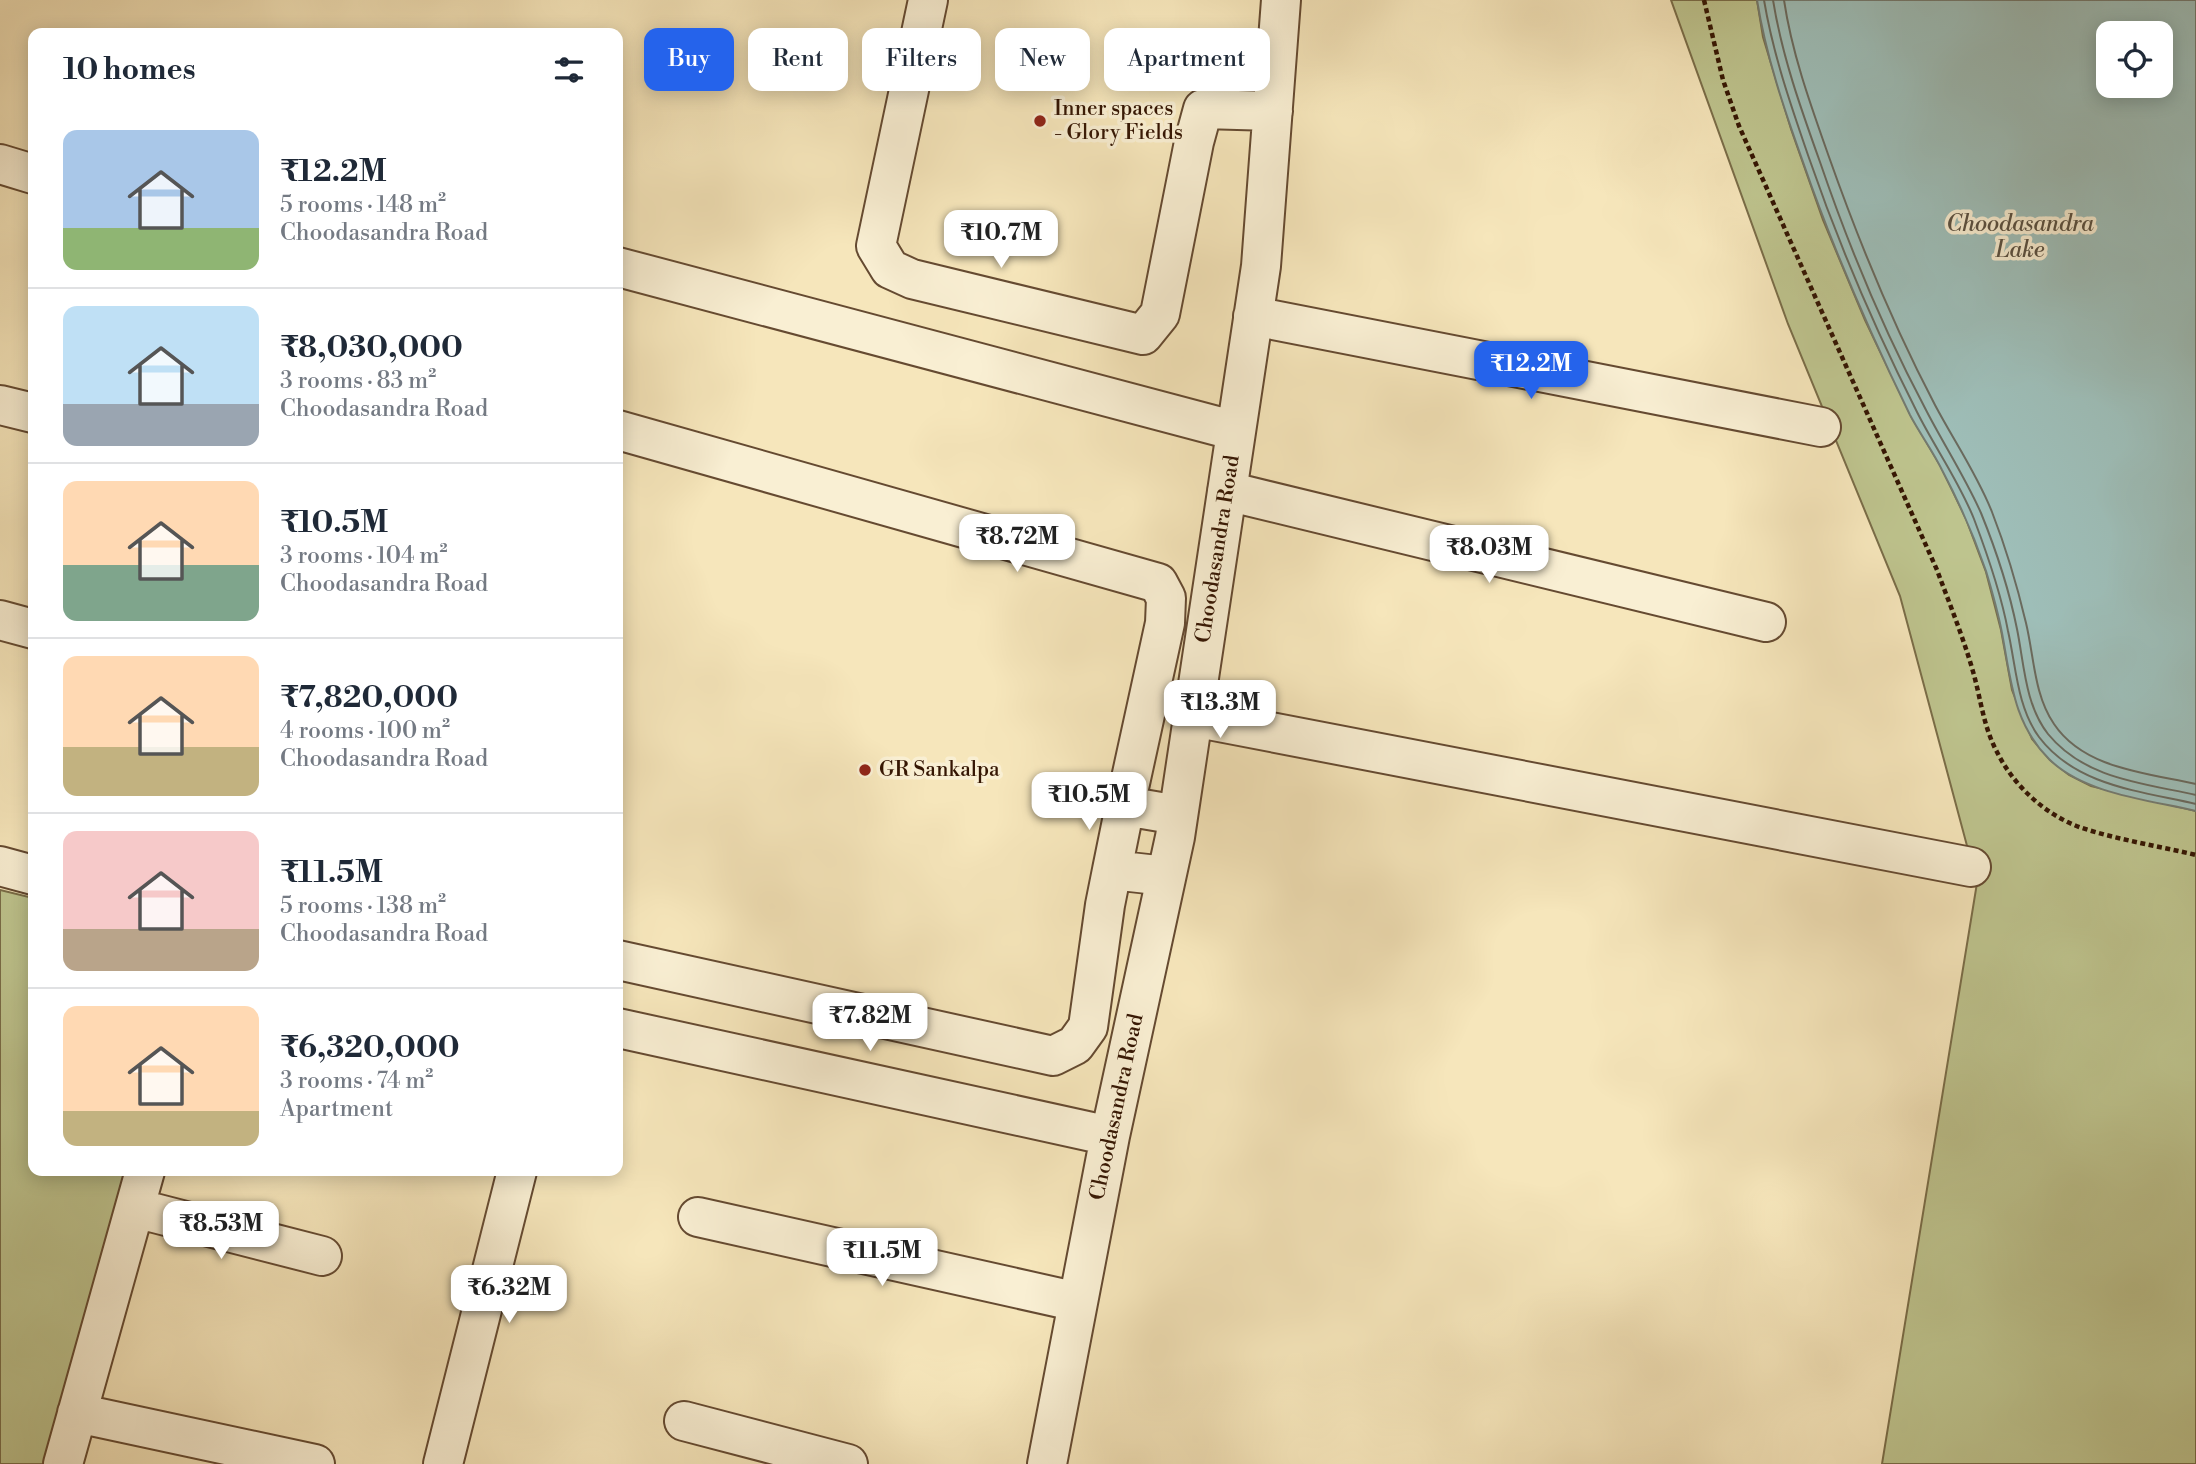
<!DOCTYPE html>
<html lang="en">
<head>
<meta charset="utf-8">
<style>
  body { margin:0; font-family:"Libre Bodoni",serif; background:#f6f6f7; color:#1f2937; height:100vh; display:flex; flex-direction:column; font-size:26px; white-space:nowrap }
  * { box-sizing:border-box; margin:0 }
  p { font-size:23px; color:#747a83 }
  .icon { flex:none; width:38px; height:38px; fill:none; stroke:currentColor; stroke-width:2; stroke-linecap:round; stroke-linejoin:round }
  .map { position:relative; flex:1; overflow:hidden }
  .drawer { position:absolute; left:28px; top:28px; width:595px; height:1148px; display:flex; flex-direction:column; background:#fff; border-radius:14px; box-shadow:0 4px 18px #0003 }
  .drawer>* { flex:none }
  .guide { position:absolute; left:644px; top:28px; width:665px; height:63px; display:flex; gap:14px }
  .tools { position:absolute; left:2096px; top:21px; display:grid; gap:14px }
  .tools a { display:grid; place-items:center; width:77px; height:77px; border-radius:14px; background:#fff; box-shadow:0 4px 18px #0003; font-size:35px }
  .price { position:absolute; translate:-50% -60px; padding:0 16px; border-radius:14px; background:#fff; color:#222; font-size:23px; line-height:46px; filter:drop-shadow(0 2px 4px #0008) }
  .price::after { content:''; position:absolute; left:50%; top:42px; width:21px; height:16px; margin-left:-10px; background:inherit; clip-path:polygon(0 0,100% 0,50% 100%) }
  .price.selected { background:#2563eb; color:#fff }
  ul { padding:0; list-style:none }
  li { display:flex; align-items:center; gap:21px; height:175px; padding:0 35px }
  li+li { border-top:2px solid #e0e1e3 }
  li span { display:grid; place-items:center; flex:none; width:196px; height:140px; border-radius:14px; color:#555 }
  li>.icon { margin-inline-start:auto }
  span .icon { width:84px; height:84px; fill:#fffc; stroke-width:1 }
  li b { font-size:30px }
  h2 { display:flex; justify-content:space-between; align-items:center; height:84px; padding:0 35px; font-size:30px }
  .chip { padding:0 24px; border-radius:14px; background:#fff; box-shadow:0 4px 18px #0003; font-size:24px; line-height:63px }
  .chip.selected { background:#2563eb; color:#fff }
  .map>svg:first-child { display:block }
</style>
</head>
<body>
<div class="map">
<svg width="2196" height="1464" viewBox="0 0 2196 1464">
  <rect width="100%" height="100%" fill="#f6e6bb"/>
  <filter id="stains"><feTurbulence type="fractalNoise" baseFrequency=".00286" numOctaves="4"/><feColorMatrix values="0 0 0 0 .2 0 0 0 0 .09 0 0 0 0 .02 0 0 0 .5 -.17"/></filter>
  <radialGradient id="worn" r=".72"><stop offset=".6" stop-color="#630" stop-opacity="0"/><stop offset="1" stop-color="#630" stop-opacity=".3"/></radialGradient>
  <path fill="#bec48e" stroke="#7a6d48" stroke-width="2" d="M1671 0H1757L1763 37 1791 129 1823 220 1865 320 1912 418 1941 467 1966 519 1986 572 2001 630 2012 690 2032 739 2050 760 2069 775 2091 786 2196 811V1464H1882L1977 883 1900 596 1788 324Z
    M0 890 33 898V1171H128L52 1464H0Z"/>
  <path fill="#9ebeb8" stroke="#747b70" stroke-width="2" fill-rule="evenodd" d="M1757 0H2196V811C2149 800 2084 794 2049 759 2013 723 2011 680 2002 633 1998 612 1992 591 1986 571 1974 536 1959 502 1942 470 1933 451 1920 434 1910 415 1870 333 1833 249 1803 162 1784 109 1766 56 1757 0ZM2109 33H2161V86H2109Z"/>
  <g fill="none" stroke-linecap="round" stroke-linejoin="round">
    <path stroke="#6a6a5e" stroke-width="2" d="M1764 0C1773 54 1791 106 1809 158 1839 245 1875 329 1917 412 1935 448 1959 481 1974 519 1988 556 2001 593 2008 631 2016 666 2017 707 2039 737 2076 786 2140 791 2196 804
      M1773 0C1782 56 1801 109 1820 162 1849 247 1884 331 1926 410 1944 445 1965 477 1981 513 1996 550 2009 589 2017 629 2024 663 2025 705 2048 734 2085 779 2142 783 2196 795
      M1784 0C1792 54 1811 106 1829 157 1859 242 1893 325 1935 405 1954 441 1977 474 1992 512 2006 548 2017 585 2026 623 2034 656 2034 695 2054 724 2084 769 2147 773 2196 784"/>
    <g stroke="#654a31" stroke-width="42">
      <path id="minor" d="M928 0 876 246 890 269 912 279 1143 335 1160 314 1194 142 1203 109 1273 111
        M0 164 33 174
        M618 267 1236 431
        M1253 316 1821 427
        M0 405 33 413
        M618 430 1158 583 1166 598 1165 623 1125 806 1178 815
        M1227 491 1766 622
        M0 620 33 629
        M1193 717 1971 867
        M0 866 33 875
        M1112 870 1125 806
        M618 960 1053 1056 1075 1045 1088 1027 1105 905 1112 870 1166 876
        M618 1028 1110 1136
        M135 1208 322 1256
        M698 1217 1078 1302
        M77 1413 315 1464
        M684 1421 848 1464
        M63 1464 145 1171
        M443 1464 517 1171
        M1047 1464 1110 1136 1175 837 1261 266 1281 0"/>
    </g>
    <path stroke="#351603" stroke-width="4.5" stroke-dasharray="5 3.5" stroke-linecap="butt" d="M1704 0 1723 80 1739 126 1937 570C1950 605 1964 639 1974 675 1981 701 1984 728 1997 752 2014 786 2045 815 2082 828 2119 840 2158 846 2196 855"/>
    <use href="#minor" stroke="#f9efd3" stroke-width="38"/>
  </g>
  <g fill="#8f2418" stroke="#f9efd3" stroke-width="2.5">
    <circle cx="1040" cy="121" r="7"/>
    <circle cx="865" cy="770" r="7"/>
  </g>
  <g text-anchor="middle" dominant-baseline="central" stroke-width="7" stroke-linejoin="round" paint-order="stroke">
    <g font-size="21" fill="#351603" stroke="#f9efd3" text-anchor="start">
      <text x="1054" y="109">Inner spaces<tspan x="1054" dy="24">- Glory Fields</tspan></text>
      <text x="879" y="770">GR Sankalpa</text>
    </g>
    <g font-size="21" fill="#351603" stroke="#f9efd3">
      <text transform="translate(1218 549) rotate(-81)">Choodasandra Road</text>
      <text transform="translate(1117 1107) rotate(-78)">Choodasandra Road</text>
    </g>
    <g font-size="23" font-style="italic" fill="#5a5142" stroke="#f9efd3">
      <text x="2020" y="224">Choodasandra<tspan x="2020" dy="26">Lake</tspan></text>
    </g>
  </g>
  <rect width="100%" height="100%" filter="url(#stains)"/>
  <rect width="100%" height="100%" fill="url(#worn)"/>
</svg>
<div class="tools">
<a><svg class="icon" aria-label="locate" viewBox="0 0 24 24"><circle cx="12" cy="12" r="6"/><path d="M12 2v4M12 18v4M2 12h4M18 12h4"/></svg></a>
</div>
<b class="price" style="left:1001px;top:270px">₹10.7M</b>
<b class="price selected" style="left:1531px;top:401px">₹12.2M</b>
<b class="price" style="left:1017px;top:574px">₹8.72M</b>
<b class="price" style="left:1489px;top:585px">₹8.03M</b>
<b class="price" style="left:1220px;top:740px">₹13.3M</b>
<b class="price" style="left:1089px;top:832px">₹10.5M</b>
<b class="price" style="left:870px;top:1053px">₹7.82M</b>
<b class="price" style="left:221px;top:1261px">₹8.53M</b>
<b class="price" style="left:882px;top:1288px">₹11.5M</b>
<b class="price" style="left:509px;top:1325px">₹6.32M</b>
<div class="guide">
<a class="chip selected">Buy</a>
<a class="chip">Rent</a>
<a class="chip">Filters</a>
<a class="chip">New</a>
<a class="chip">Apartment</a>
</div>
<section class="drawer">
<h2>10 homes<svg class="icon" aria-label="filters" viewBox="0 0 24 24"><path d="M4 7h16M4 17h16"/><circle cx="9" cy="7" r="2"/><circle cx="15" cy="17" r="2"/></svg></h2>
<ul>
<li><span style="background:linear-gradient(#a9c7e8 70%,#8fb573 0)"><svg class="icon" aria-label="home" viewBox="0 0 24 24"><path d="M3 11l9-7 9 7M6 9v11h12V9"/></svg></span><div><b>₹12.2M</b><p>5 rooms · 148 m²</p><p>Choodasandra Road</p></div></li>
<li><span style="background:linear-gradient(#bfe0f5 70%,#9aa5b1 0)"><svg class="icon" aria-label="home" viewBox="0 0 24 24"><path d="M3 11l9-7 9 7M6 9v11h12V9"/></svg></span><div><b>₹8,030,000</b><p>3 rooms · 83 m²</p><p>Choodasandra Road</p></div></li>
<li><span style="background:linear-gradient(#ffd9b3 60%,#7fa58c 0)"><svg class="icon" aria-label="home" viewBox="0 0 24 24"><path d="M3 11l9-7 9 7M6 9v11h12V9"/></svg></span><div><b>₹10.5M</b><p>3 rooms · 104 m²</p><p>Choodasandra Road</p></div></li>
<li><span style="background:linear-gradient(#ffd9b3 65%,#c2b280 0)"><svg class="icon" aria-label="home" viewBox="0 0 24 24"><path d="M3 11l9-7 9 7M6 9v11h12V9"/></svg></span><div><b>₹7,820,000</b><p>4 rooms · 100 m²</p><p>Choodasandra Road</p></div></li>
<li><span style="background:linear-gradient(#f6c9c9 70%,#b9a48a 0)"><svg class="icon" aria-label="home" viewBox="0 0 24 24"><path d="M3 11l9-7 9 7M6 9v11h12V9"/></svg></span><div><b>₹11.5M</b><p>5 rooms · 138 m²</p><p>Choodasandra Road</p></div></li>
<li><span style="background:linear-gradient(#ffd9b3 75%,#c2b280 0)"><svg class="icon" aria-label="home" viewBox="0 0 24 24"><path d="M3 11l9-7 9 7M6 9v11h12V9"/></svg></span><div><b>₹6,320,000</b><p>3 rooms · 74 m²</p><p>Apartment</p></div></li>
</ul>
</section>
</div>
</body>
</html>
